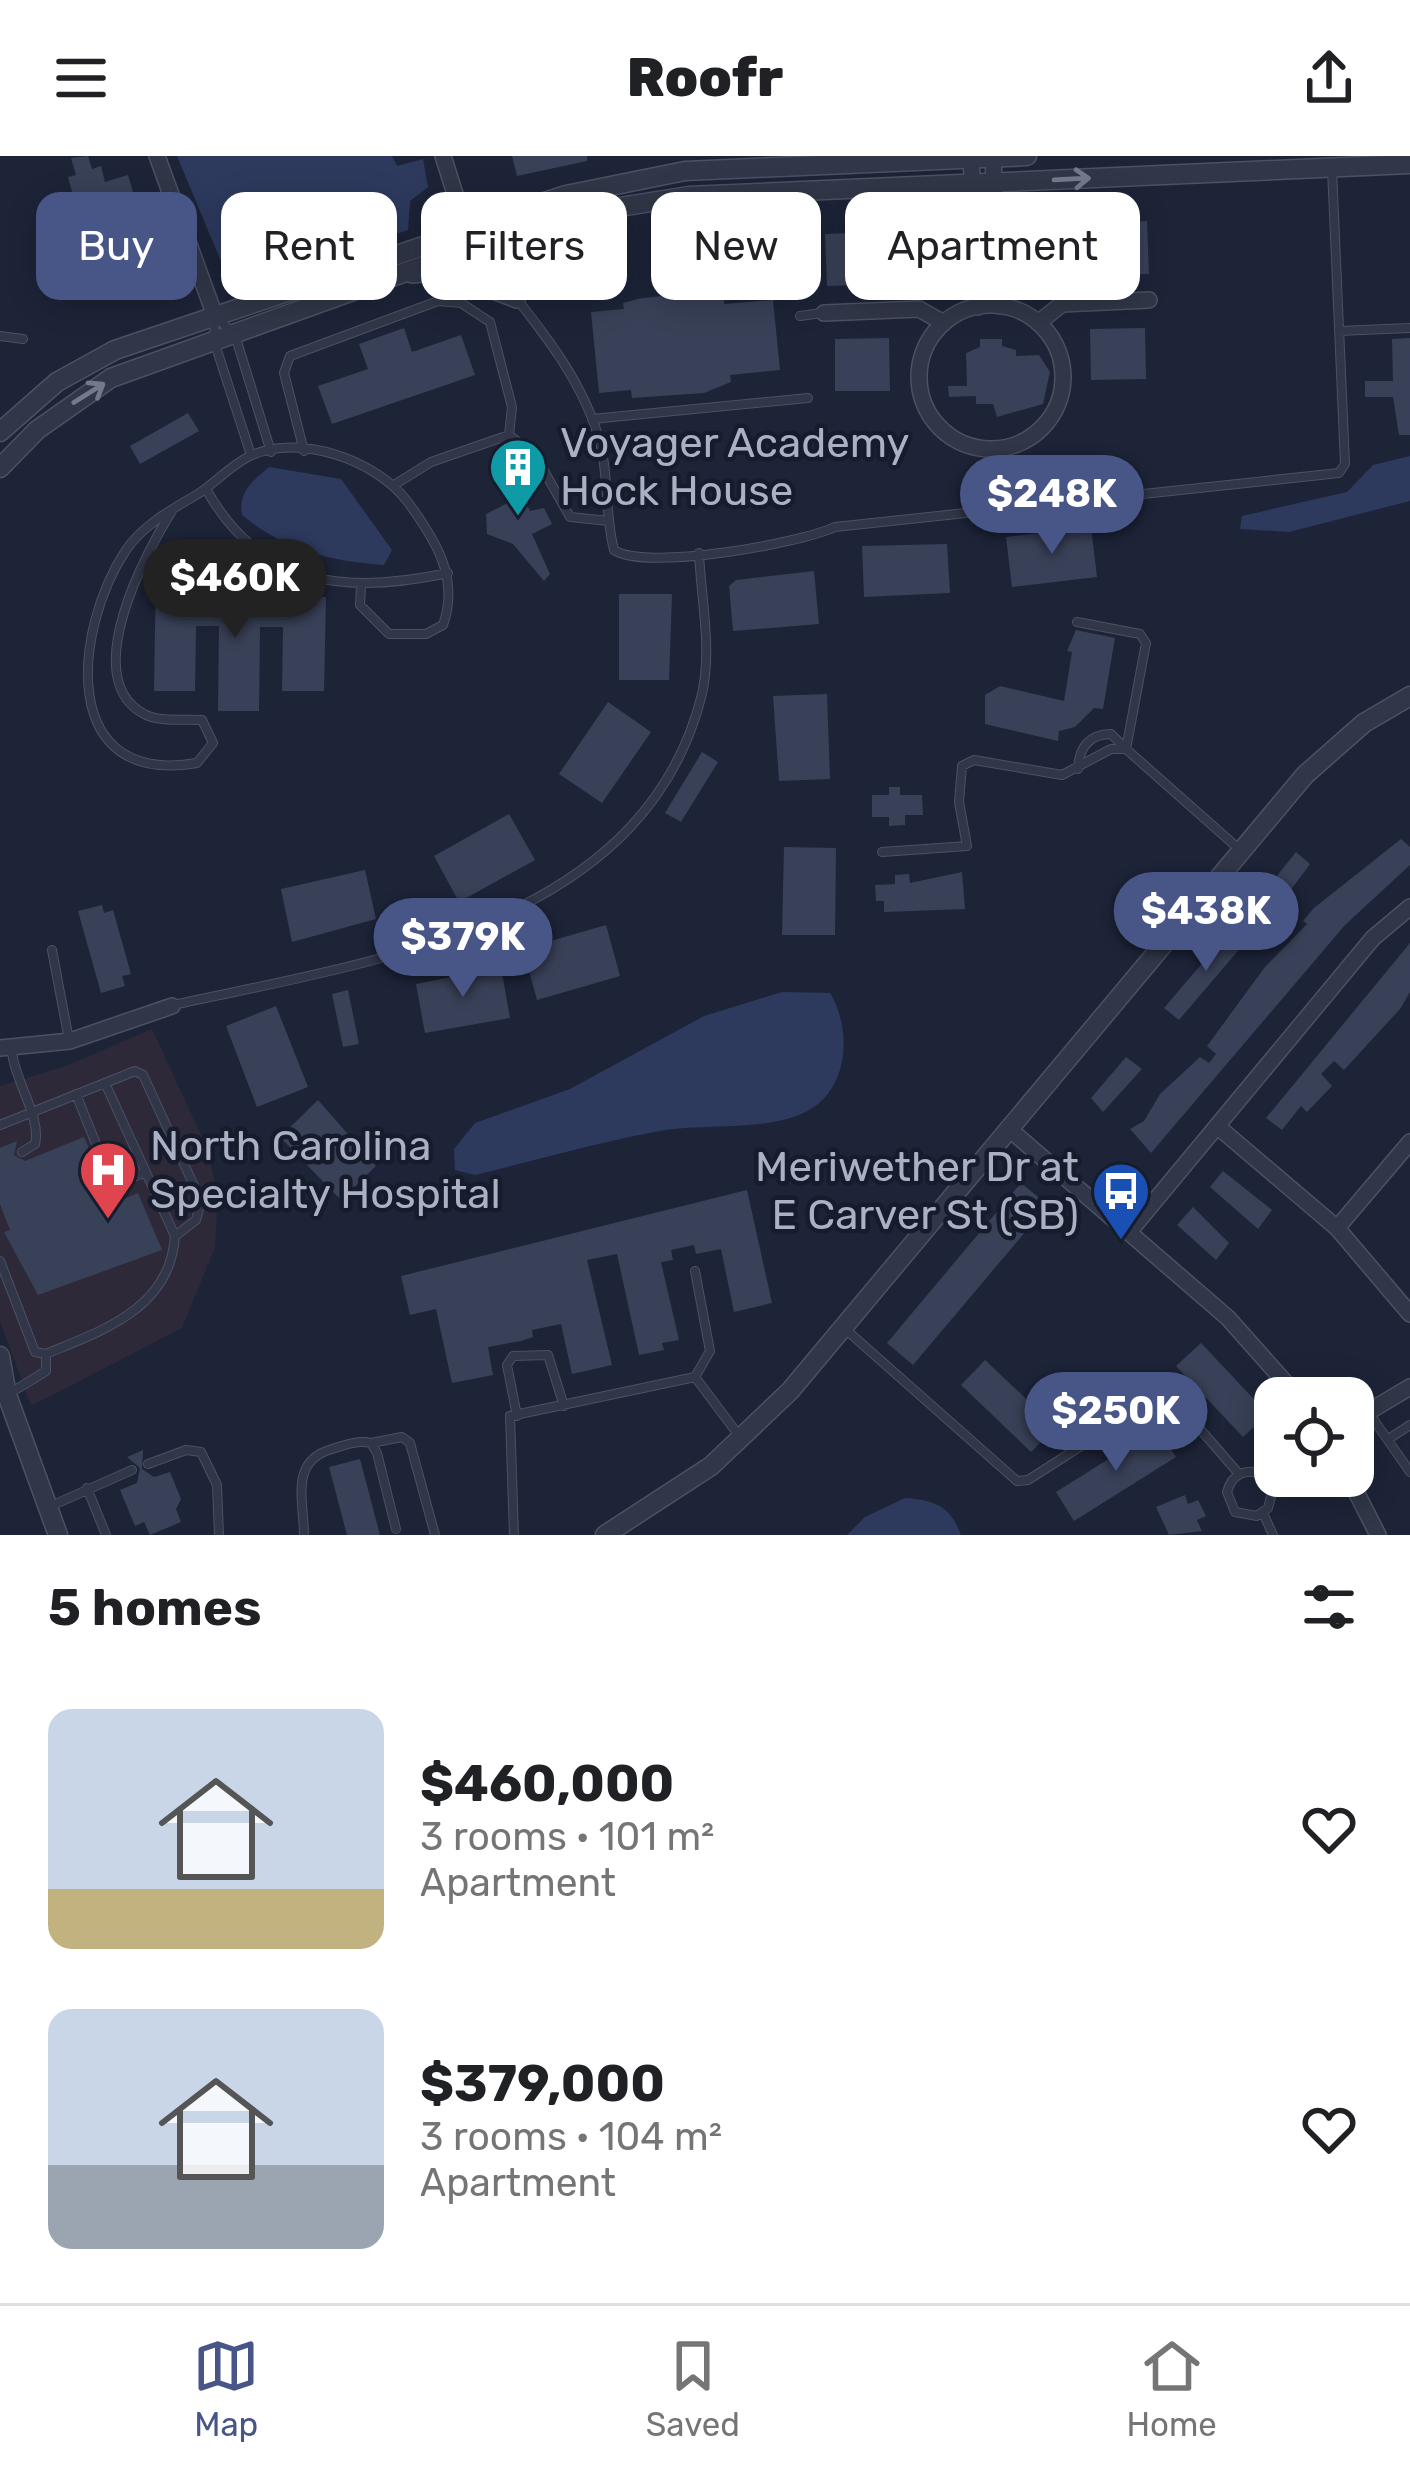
<!DOCTYPE html>
<html lang="en">
<head>
<meta charset="utf-8">
<style>
  body { margin:0; font-family:Rubik,sans-serif; background:#f6f6f6; color:#202124; height:100vh; display:flex; flex-direction:column; font-size:45px; white-space:nowrap }
  * { box-sizing:border-box; margin:0 }
  p { font-size:39px; color:#757577 }
  .icon { flex:none; width:66px; height:66px; fill:none; stroke:currentColor; stroke-width:2; stroke-linecap:round; stroke-linejoin:round }
  .map { position:relative; height:1379px; overflow:hidden }
  .panel { display:flex; flex-direction:column; background:#fff; flex:1 }
  .panel>* { flex:none }
  .top-card { position:absolute; left:36px; top:36px; width:1338px; height:108px; display:flex; gap:24px }
  .controls { position:absolute; left:1254px; top:1221px; display:grid; gap:24px }
  .controls a { display:grid; place-items:center; width:120px; height:120px; border-radius:24px; background:#fff; box-shadow:0 6px 30px #0003; font-size:60px }
  .price { position:absolute; translate:-50% -102px; padding:0 27px; border-radius:42px; background:#475587; color:#fff; font-size:39px; line-height:78px; filter:drop-shadow(0 3px 6px #0008) }
  .price::after { content:''; position:absolute; left:50%; top:72px; width:36px; height:27px; margin-left:-18px; background:inherit; clip-path:polygon(0 0,100% 0,50% 100%) }
  .price.active { background:#222; color:#fff }
  ul { padding:0; list-style:none }
  li { display:flex; align-items:center; gap:36px; height:300px; padding:0 48px }
  li span { display:grid; place-items:center; flex:none; width:336px; height:240px; border-radius:24px; color:#555 }
  li>.icon { margin-inline-start:auto }
  span .icon { width:144px; height:144px; fill:#fffc; stroke-width:1 }
  li b { font-size:51px }
  h2 { display:flex; justify-content:space-between; align-items:center; height:144px; padding:0 48px; font-size:51px }
  .chip { padding:0 42px; border-radius:24px; background:#fff; box-shadow:0 6px 30px #0003; font-size:42px; line-height:108px }
  .chip.active { background:#475587; color:#fff }
  header { display:flex; justify-content:space-between; align-items:center; height:156px; padding:0 48px; background:#fff; font-size:54px; font-weight:800 }
  .tabs { display:flex; justify-content:space-around; align-items:center; height:168px; border-top:3px solid #e0e0e0; background:#fff; font-size:33px; color:#757577 }
  .tabs a { display:grid; justify-items:center; gap:6px }
  .tabs .active { color:#475587 }
  .map>svg:first-child { display:block }
</style>
</head>
<body>
<header><svg class="icon" aria-label="menu" viewBox="0 0 24 24"><path d="M4 6h16M4 12h16M4 18h16"/></svg>Roofr<svg class="icon" aria-label="share" viewBox="0 0 24 24"><path d="M12 15V3M7 8l5-5 5 5M5 13v7h14v-7"/></svg></header>
<div class="map">
<svg width="1410" height="1379" viewBox="0 0 1410 1379">
  <rect width="100%" height="100%" fill="#1d2438"/>
  <path fill="#2e2939" d="M152 873 207 992 218 1038 215 1091 182 1172 31 1250 0 1165V930L66 910Z"/>
  <path fill="#2d3a5e" d="M177 0H392L397 10 423 3 428 31 410 45 408 74 233 134Z
    M1410 300V345L1289 376 1240 373 1242 360 1347 336 1373 309Z
    M269 311 341 323 392 394 384 409C329 405 284 394 242 359 238 335 253 325 269 311Z
    M782 836 830 837C851 871 850 929 811 953 773 976 709 967 665 974 602 985 538 1004 475 1019L455 1014 454 993 475 967 570 933 704 860Z
    M905 1342C934 1344 951 1350 961 1379H847L865 1361Z"/>
  <path fill="#394158" d="M88 0 92 13 101 10 105 26 128 19 133 36 113 42 123 77 146 70 151 87 130 93 134 107 117 111 121 125 103 131 90 87 71 92 62 62 78 58 68 21 76 19 71 2Z
    M512 0H587V5L517 20Z
    M1147 65 1149 118 1022 122 1021 70Z
    M949 73 950 126 827 130 825 78Z
    M694 137 711 138 712 144 724 143V148L773 144 780 214 730 219 731 226 704 237 632 242 631 234 599 237 591 156 624 153 623 147 642 142Z
    M404 172 412 196 461 179 475 219 332 268 318 230 368 213 359 188Z
    M1145 172 1146 223 1091 224 1090 173Z
    M889 182 890 235H835V183Z
    M1410 182V279H1399L1393 241H1365V225H1393L1392 183Z
    M980 183H1002V190L1016 194V200L1039 199 1050 216 1043 248 997 261 993 248H976V240L949 241 948 230H967L966 197 980 191Z
    M188 257 199 275 140 308 130 290Z
    M522 340 530 355 544 352 552 368 532 378 550 418 544 425 513 388 487 378 486 358Z
    M1091 371 1097 421 1012 431 1006 381Z
    M947 388 950 437 864 441 862 390Z
    M156 413 198 414V452L222 453 225 440 236 435 248 436 260 452H283V440L326 441 324 535H282L283 471H260L259 555H218L219 470H196L195 535H154Z
    M814 415 819 468 733 475 729 430 736 424Z
    M619 438H672L669 524H619Z
    M1076 474 1115 482 1103 553 1094 552 1075 571 1059 575 1058 585 985 568V539L1000 530 1064 545 1072 496 1067 495Z
    M827 538 830 623 779 625 773 540Z
    M608 546 651 576 602 647 559 618Z
    M702 596 718 606 681 666 665 657Z
    M889 631H900V639H922L923 659H905V669L889 670V661H872V639H889Z
    M509 658 535 704 459 746 434 700Z
    M1401 683 1410 691V709L1345 769 1151 997 1130 973 1144 965 1160 938 1200 901 1209 907 1216 898 1207 890 1265 811 1307 768 1303 765 1314 752Z
    M784 691 836 692 835 779H782Z
    M1296 696 1310 708 1276 754 1260 741Z
    M365 714 376 763 292 786 281 733Z
    M962 716 965 753 884 756V745H876L875 729 895 728V719L909 718 910 727Z
    M102 749 104 757 113 754 131 818 122 820 125 830 101 837 78 755Z
    M606 769 620 820 537 844 523 793Z
    M1233 771 1248 783 1179 864 1164 852Z
    M1410 787V836L1400 853 1344 914 1334 905 1321 918 1332 930 1307 956 1301 950 1282 974 1266 962Z
    M501 811 510 862 425 877 416 828Z
    M348 834 359 888 343 891 332 838Z
    M276 850 308 931 257 951 226 870Z
    M1126 901 1142 913 1103 956 1091 942Z
    M318 944 376 1010 341 1044 280 981Z
    M84 981 92 999 106 996 110 1008H103L95 1020 107 1050 138 1037 162 1094 38 1139 4 1076 10 1074 0 1048V992L17 985 14 999 25 1005Z
    M1223 1015 1272 1054 1258 1073 1210 1031Z
    M1021 1027 1048 1049 913 1209 887 1187Z
    M747 1034 772 1147 734 1156 721 1093 696 1098 694 1089 671 1094 673 1104 661 1106 679 1184 662 1187 664 1194 639 1199 617 1098 587 1104 612 1209 572 1218 561 1168 532 1174 533 1181 521 1185 488 1191 493 1219 452 1227 436 1153 410 1159 401 1120Z
    M1193 1051 1229 1087 1216 1104 1177 1069Z
    M1201 1187 1268 1258 1243 1281 1176 1210Z
    M985 1204 1056 1271 1031 1296 961 1229Z
    M1158 1272 1176 1301 1074 1365 1056 1336Z
    M143 1294 142 1313 154 1321 170 1316 181 1343 176 1353 181 1366 150 1379 144 1366 135 1370 120 1334 137 1327 140 1312 127 1301Z
    M360 1303 380 1379H347L329 1311Z
    M1185 1339 1188 1348 1198 1344 1206 1360 1197 1364 1202 1375 1169 1379 1156 1351Z"/>
  <g fill="none" stroke-linecap="round" stroke-linejoin="round">
    <g stroke="#4c5163" stroke-width="10">
      <path id="service" d="M488 107C531 161 585 222 601 291 609 325 605 360 614 394 645 415 798 388 835 371L1339 317 1345 308 1332 13
        M800 160 822 157
        M216 161 235 179 271 296
        M215 162 214 185 251 299
        M1339 175 1410 172
        M0 180 23 183
        M592 263 808 242
        M509 279 535 299 570 361 609 365
        M304 295 284 217 290 200 438 145 461 147 490 166 512 251 509 279 431 306 394 329
        M206 333C261 431 345 439 448 417
        M173 353C146 396 76 525 146 559 161 566 185 563 202 564L213 587 197 607C58 631 73 474 126 394 143 369 172 353 198 338 215 327 231 309 250 300 299 277 376 304 407 345 435 383 460 422 443 469L426 478H389L360 449 361 428
        M1077 466 1140 478 1146 487 1126 593 1239 693
        M1078 613C1079 592 1089 578 1111 578L1125 592
        M882 696 967 690 959 646 962 610 974 604 1062 619 1111 593H1126
        M52 794 69 884
        M173 849C368 806 641 772 701 542 713 496 701 443 699 397
        M12 895C14 924 42 962 35 988L22 996
        M76 938 98 993
        M0 969 135 915 143 919 201 1045 196 1064 175 1080
        M107 1015 118 1028 145 1016
        M0 1105 35 1196 46 1198C103 1174 170 1153 175 1080L105 927
        M844 1172 1017 1325 1028 1324 1161 1239 1174 1243 1239 1318
        M695 1221 710 1195 695 1115
        M7 1239 46 1215V1198
        M1369 1257 1410 1316
        M517 1260 507 1209 513 1200 548 1199 564 1250
        M1390 1282 1410 1269
        M371 1287 402 1281 410 1287 435 1379
        M148 1308 186 1294 201 1296 217 1329 219 1379
        M1262 1318 1273 1333 1268 1352 1257 1360 1235 1356 1227 1336C1232 1318 1245 1312 1262 1318L1275 1309
        M87 1332 106 1379
        M1273 1333 1292 1320
        M51 1350 132 1314
        M1263 1357 1273 1379
        M304 1379C304 1345 289 1305 332 1293 345 1289 357 1284 371 1287L377 1297 396 1373
        M514 1379 510 1260 695 1221 740 1281"/>
    </g>
    <g stroke="#4c5163" stroke-width="18">
      <path id="minor" d="M157 0 215 160
        M443 0 463 63
        M971 0 978 151
        M993 0 999 150
        M412 119 443 116 517 144
        M919 221a72 72 0 1 1 144 0a72 72 0 1 1-144 0Z
        M824 157 919 153 944 167
        M1038 167 1062 148 1149 144
        M0 892 70 885 172 850
        M1217 970 1337 1072 1410 1158
        M1008 972 1228 1162 1299 1242
        M1337 1072 1410 986
        M1129 1076 1373 782 1410 751
        M1353 1265 1410 1231
        M1348 1320 1378 1379"/>
    </g>
    <g stroke="#4c5163" stroke-width="21">
      <path id="tertiary" d="M450 85a25 25 0 1 1 50 0a25 25 0 1 1-50 0Z
        M489 64 566 39 685 15 1027 0
        M501 86 582 57 689 40 1410 8
        M0 276 57 226 115 194 450 81
        M0 312 37 274 111 222 439 104 457 103
        M0 1200 7 1239 58 1379
        M605 1379 711 1310 790 1235 1305 619 1364 567 1410 540"/>
    </g>
    <use href="#service" stroke="#313748" stroke-width="8"/>
    <use href="#minor" stroke="#313748" stroke-width="15"/>
    <use href="#tertiary" stroke="#313748" stroke-width="18"/>
  </g>
  <defs><path id="oneway-shaft" d="M-6 0H5M1.5-3L5.5 0L1.5 3" fill="none" stroke-width="1.6" stroke-linecap="round" stroke-linejoin="round" transform="scale(3)"/></defs>
  <g stroke="#747a8d">
    <use href="#oneway-shaft" transform="translate(1072 23) rotate(-3)"/>
    <use href="#oneway-shaft" transform="translate(89 237) rotate(-32)"/>
  </g>
  <defs>
    <g id="building-pin" transform="scale(3)"><path d="M0 17L-7.5 6A9.5 9.5 0 1 1 7.5 6Z" fill="#0f9aa8" stroke="#171c2c"/><path d="M-4-6H4V6H1V3H-1V6H-4ZM-2.5-4.3h1.7v1.8h-1.7ZM.8-4.3h1.7v1.8H.8ZM-2.5-1h1.7V.8h-1.7ZM.8-1h1.7V.8H.8Z" fill="#fff"/></g>
    <g id="hospital-pin" transform="scale(3)"><path d="M0 17L-7.5 6A9.5 9.5 0 1 1 7.5 6Z" fill="#e0444e" stroke="#171c2c"/><path d="M-5-5h3v3.5h4V-5h3V5h-3V1.5h-4V5h-3Z" fill="#fff"/></g>
    <g id="bus-pin" transform="scale(3)"><path d="M0 17L-7.5 6A9.5 9.5 0 1 1 7.5 6Z" fill="#1a4fb4" stroke="#171c2c"/><path d="M-5-6H5V4H4V6H2V4H-2V6H-4V4H-5ZM-3.5-4V0h7V-4ZM-3.5 1.2v1.5H-2V1.2ZM2 1.2v1.5H3.5V1.2Z" fill="#fff"/></g>
  </defs>
  <g fill-rule="evenodd">
    <use href="#building-pin" x="518" y="311"/>
    <use href="#hospital-pin" x="108" y="1014"/>
    <use href="#bus-pin" x="1121" y="1035"/>
  </g>
  <g text-anchor="middle" dominant-baseline="central" stroke-width="9" stroke-linejoin="round" paint-order="stroke">
    <g font-size="42" fill="#abb0c5" stroke="#171c2c" text-anchor="start">
      <text x="560" y="287">Voyager Academy<tspan x="560" dy="48">Hock House</tspan></text>
      <text x="150" y="990">North Carolina<tspan x="150" dy="48">Specialty Hospital</tspan></text>
      <text x="1079" y="1011" text-anchor="end">Meriwether Dr at<tspan x="1079" dy="48">E Carver St (SB)</tspan></text>
    </g>
  </g>
</svg>
<div class="controls">
<a><svg class="icon" aria-label="locate" viewBox="0 0 24 24"><circle cx="12" cy="12" r="6"/><path d="M12 2v4M12 18v4M2 12h4M18 12h4"/></svg></a>
</div>
<b class="price" style="left:1052px;top:401px">$248K</b>
<b class="price active" style="left:235px;top:485px">$460K</b>
<b class="price" style="left:1206px;top:818px">$438K</b>
<b class="price" style="left:463px;top:844px">$379K</b>
<b class="price" style="left:1116px;top:1318px">$250K</b>
<div class="top-card">
<a class="chip active">Buy</a>
<a class="chip">Rent</a>
<a class="chip">Filters</a>
<a class="chip">New</a>
<a class="chip">Apartment</a>
</div>
</div>
<section class="panel">
<h2>5 homes<svg class="icon" aria-label="filters" viewBox="0 0 24 24"><path d="M4 7h16M4 17h16"/><circle cx="9" cy="7" r="2"/><circle cx="15" cy="17" r="2"/></svg></h2>
<ul>
<li><span style="background:linear-gradient(#c9d6e8 75%,#c2b280 0)"><svg class="icon" aria-label="home" viewBox="0 0 24 24"><path d="M3 11l9-7 9 7M6 9v11h12V9"/></svg></span><div><b>$460,000</b><p>3 rooms · 101 m²</p><p>Apartment</p></div><svg class="icon" aria-label="heart" viewBox="0 0 24 24"><path d="M12 20l-8-8c-3-5 5-10 8-4 3-6 11-1 8 4z"/></svg></li>
<li><span style="background:linear-gradient(#c9d6e8 65%,#9aa5b1 0)"><svg class="icon" aria-label="home" viewBox="0 0 24 24"><path d="M3 11l9-7 9 7M6 9v11h12V9"/></svg></span><div><b>$379,000</b><p>3 rooms · 104 m²</p><p>Apartment</p></div><svg class="icon" aria-label="heart" viewBox="0 0 24 24"><path d="M12 20l-8-8c-3-5 5-10 8-4 3-6 11-1 8 4z"/></svg></li>
</ul>
</section>
<nav class="tabs">
<a class="active"><svg class="icon" aria-label="map" viewBox="0 0 24 24"><path d="M3 6l6-2 6 2 6-2v14l-6 2-6-2-6 2zM9 4v14M15 6v14"/></svg>Map</a>
<a><svg class="icon" aria-label="saved" viewBox="0 0 24 24"><path d="M7 4h10v16l-5-4-5 4z"/></svg>Saved</a>
<a><svg class="icon" aria-label="home" viewBox="0 0 24 24"><path d="M3 11l9-7 9 7M6 9v11h12V9"/></svg>Home</a>
</nav>
</body>
</html>
